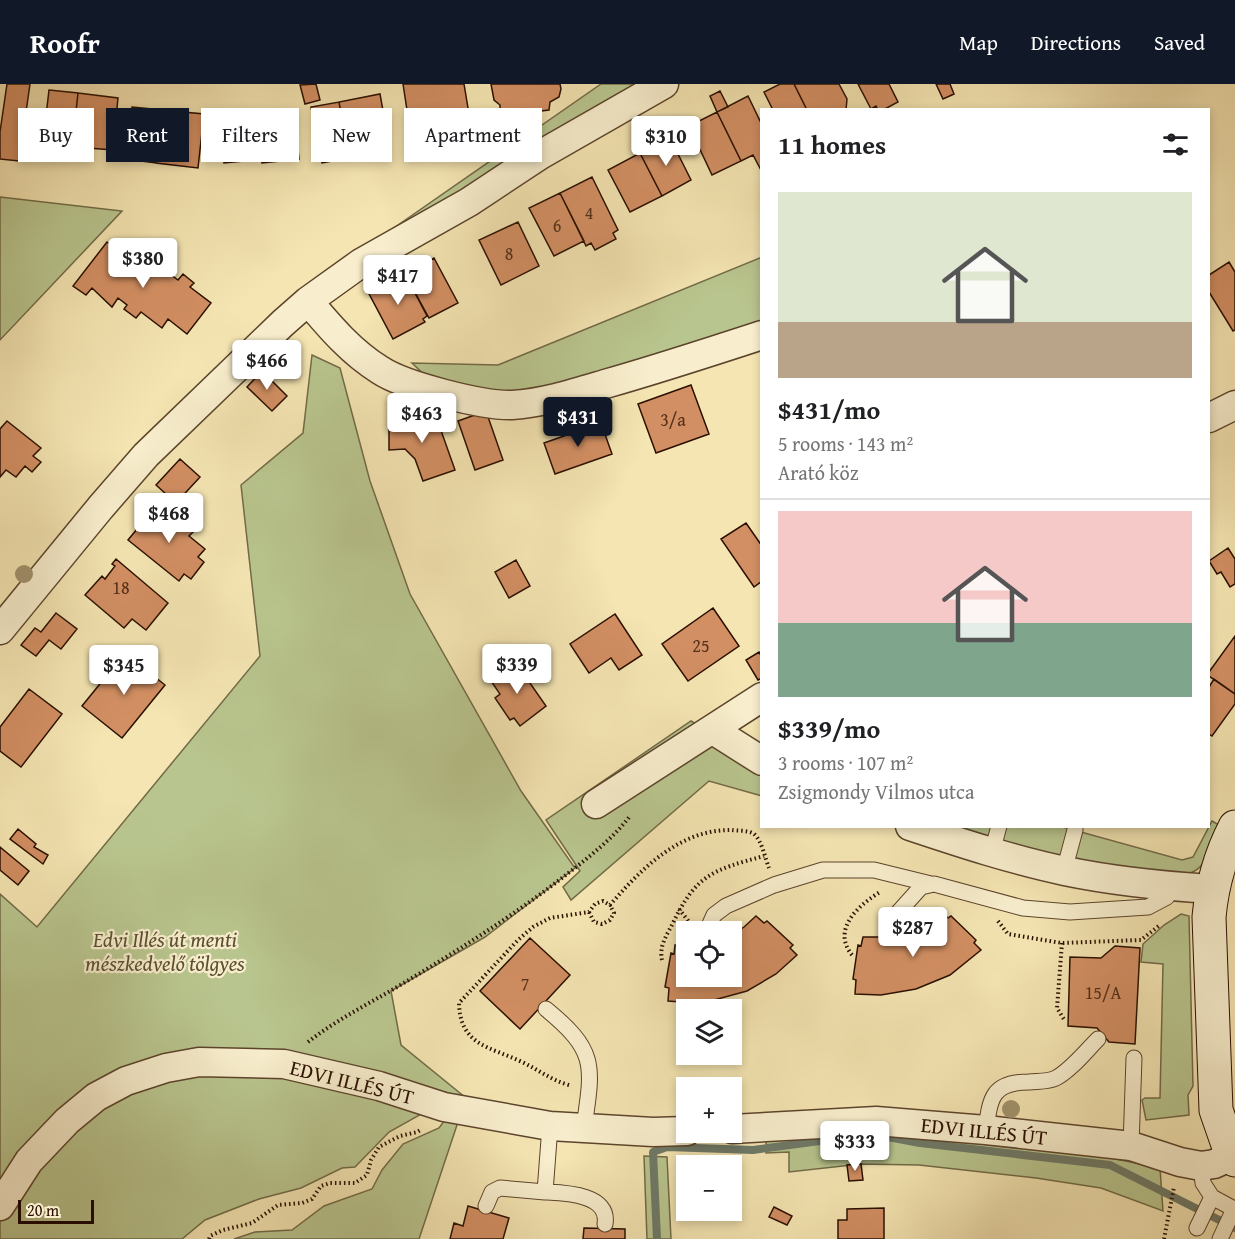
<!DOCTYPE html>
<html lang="en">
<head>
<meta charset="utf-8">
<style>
  body { margin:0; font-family:"Gentium Book Plus",serif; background:#f2f2f2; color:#202124; height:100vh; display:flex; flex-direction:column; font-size:22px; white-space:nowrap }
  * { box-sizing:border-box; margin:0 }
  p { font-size:20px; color:#757577 }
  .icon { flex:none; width:33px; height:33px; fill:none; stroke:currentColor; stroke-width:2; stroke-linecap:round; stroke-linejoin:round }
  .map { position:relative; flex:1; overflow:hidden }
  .sheet { position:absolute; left:760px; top:24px; width:450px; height:720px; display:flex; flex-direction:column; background:#fff; border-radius:0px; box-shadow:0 3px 9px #0003 }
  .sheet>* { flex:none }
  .hud { position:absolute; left:18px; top:24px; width:570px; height:54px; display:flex; gap:12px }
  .tools { position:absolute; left:676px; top:837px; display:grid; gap:12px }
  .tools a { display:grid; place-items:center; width:66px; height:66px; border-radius:0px; background:#fff; box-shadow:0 3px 9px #0003; font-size:30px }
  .scale { position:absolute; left:18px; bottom:15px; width:76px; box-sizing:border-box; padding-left:6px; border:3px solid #2a0f00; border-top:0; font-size:16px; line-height:21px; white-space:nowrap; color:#2a0f00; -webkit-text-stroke:4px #f8eecd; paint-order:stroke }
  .price { position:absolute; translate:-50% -51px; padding:0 14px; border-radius:6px; background:#fff; color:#222; font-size:20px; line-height:39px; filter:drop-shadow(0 2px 3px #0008) }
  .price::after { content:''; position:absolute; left:50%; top:36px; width:18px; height:14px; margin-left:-9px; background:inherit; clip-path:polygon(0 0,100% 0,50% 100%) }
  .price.selected { background:#111827; color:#fff }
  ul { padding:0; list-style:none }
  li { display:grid; align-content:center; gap:12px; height:318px; padding:0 18px }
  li+li { border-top:2px solid #e0e0e0 }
  li span { display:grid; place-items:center; height:186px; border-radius:0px; color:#555 }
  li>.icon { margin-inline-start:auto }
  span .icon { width:108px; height:108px; fill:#fffc; stroke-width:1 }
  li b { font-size:26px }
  h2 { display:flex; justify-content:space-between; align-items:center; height:72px; padding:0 18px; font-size:26px }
  .chip { padding:0 21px; border-radius:0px; background:#fff; box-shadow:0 3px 9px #0003; font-size:21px; line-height:54px }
  .chip.selected { background:#111827; color:#fff }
  header { display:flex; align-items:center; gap:36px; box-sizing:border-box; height:84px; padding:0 30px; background:#111827; color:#fff }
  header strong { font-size:28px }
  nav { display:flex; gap:33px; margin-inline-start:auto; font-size:21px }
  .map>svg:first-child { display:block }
</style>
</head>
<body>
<header>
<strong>Roofr</strong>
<nav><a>Map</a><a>Directions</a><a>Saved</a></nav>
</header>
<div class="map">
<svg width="1235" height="1155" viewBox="0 0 1235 1155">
  <rect width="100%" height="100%" fill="#f4e5b2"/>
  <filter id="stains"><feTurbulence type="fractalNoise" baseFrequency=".00333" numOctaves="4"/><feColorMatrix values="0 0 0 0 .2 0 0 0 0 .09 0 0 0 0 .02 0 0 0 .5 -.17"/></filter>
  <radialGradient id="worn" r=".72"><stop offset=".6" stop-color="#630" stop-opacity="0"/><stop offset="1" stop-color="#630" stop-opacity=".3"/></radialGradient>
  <path fill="#b9c58e" stroke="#726a47" stroke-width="1.5" d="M601 0H651L388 148Z
    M0 113 122 127 0 256Z
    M762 173V243L538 309 484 307 431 297 412 279 498 281Z
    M312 271 340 284 370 397 410 510 521 707 575 784 485 853 391 907 401 961 466 1014 419 1155H234L255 1148 292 1146 324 1122 372 1105 382 1086 403 1060 439 1044 448 1032 430 1025 389 1048 355 1083 342 1084 301 1104 259 1115 205 1136 182 1155H0V810L37 843 260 572 241 401 303 349Z
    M691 637 762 681V712L709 697 571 816 563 803 580 787 546 736Z
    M1212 737 1219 741C1213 757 1208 784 1190 789L1115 788 935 743H1063L1182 776 1193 773Z
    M1181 830 1189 832 1193 1002 1188 1011 1189 1031 1146 1036 1142 1016 1145 1014H1160L1163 880 1141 878 1143 860 1164 841Z
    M876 1047 1111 1074 1160 1084 1163 1127 1101 1104 1036 1094 919 1081 861 1080 789 1088V1068L766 1069V1057Z
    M644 1072 667 1073 671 1155H647Z"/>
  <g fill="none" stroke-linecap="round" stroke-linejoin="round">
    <path stroke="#6e7967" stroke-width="8" d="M657 1155 653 1068 667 1063 753 1066 872 1050 920 1059 1110 1081 1235 1144"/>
  </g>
  <path fill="#d28f63" stroke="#2a0f00" stroke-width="1.5" d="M7 0H30L19 77 0 75V48Z
    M316 0 320 16 305 20 300 1Z
    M403 0H464L469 30 449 33 445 39 434 41 428 36 409 39Z
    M491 0H560L561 5 559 13 550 18 549 26 508 31 500 27V21L494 16Z
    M780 0H794L807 26H773L764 8Z
    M794 0H839L847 15 846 26H807Z
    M858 0H889L898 18 883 26H878L876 22 871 25Z
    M936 0H950L954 10 943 15Z
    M49 6 78 9 73 55 65 54 64 59 43 57Z
    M720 7 728 23 717 28 710 12Z
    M78 9 118 14 113 66 88 64 89 57 73 55Z
    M380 10 389 60 372 63 370 53 355 56 358 72 349 74 339 18Z
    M748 12 762 41V88L753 71 741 77 717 28Z
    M339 18 349 74 322 79 311 23Z
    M132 23 162 26 156 79 126 75Z
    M162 26 204 30 198 84 156 79Z
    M294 27 299 75 262 79 261 75 254 76 249 32Z
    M717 28 741 77 712 91 689 42Z
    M249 32 254 76 224 79 219 35Z
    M670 54 691 96 662 112 640 69Z
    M640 69 662 112 630 128 608 86Z
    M592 93 618 146 613 149 616 155 595 166 591 159 586 162 560 109Z
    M560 109 584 157 554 172 529 124Z
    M518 138 539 182 501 201 479 156Z
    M107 158 127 173 131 168 151 184 155 179 178 196 183 190 194 199 190 203 211 219 187 250 168 235 162 244 141 228 136 234 124 225 127 221 118 214 112 223 92 204 86 211 73 202Z
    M434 174 458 219 429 234 405 190Z
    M1229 178 1235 188V246L1233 247 1209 208V191Z
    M405 190 427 232 423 235 425 238 393 255 367 206 387 195 389 199Z
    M262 287 287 312 272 327 247 303Z
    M691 301 709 350 656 369 638 320Z
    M486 327 503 376 475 386 458 337Z
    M389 333 432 334 438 338 455 386 423 397 415 375 405 365 389 366Z
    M7 337 41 364 33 372 41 378 32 388 25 382 16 393 6 386 0 393V345Z
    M601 339 612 370 555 390 544 359Z
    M180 375 200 393 176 419 156 401Z
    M158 420 193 448 189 452 205 465 198 473 204 478 191 495 184 490 179 497 128 456Z
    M746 439 762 462V497L754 503 721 455Z
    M1228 464 1235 475V500L1230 503 1221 488 1217 490 1209 477Z
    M116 475 168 519 146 546 132 535 124 544 85 511 102 492 105 495 115 482 112 480Z
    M516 476 530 502 509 514 495 488Z
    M713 524 739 562 688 597 662 560Z
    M56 529 77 545 61 565 49 556 36 572 21 561 35 544 41 548Z
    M615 530 642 571 619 586 611 574 589 589 570 560Z
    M1235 552V610L1209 592V588Z
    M759 568 762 573V594L758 596 746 576Z
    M125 569 165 601 122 654 82 622Z
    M516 579 546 622 520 642 514 634 510 636 495 614 500 610 491 597Z
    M1214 595 1235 610V620L1212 652 1209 650V603Z
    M29 605 62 630 21 683 0 667V643Z
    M18 745 36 760 34 763 48 771 43 780 10 755Z
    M0 763 29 787 18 801 0 786Z
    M941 827 948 834 951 832 976 856 974 859 981 866 950 891 916 905 881 911 855 910 856 896 853 895 858 861 861 862 863 853H889L902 850 903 854 913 851V847L932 836Z
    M756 832 764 839 767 837 793 861 790 864 797 871 776 890 747 907 714 916 694 919 668 917 669 904 665 903 671 869 674 870 675 861H687V892H732V851L744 843Z
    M530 854 570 891 520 945 480 907Z
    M1115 862 1140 864 1135 960 1109 958 1097 944 1068 942 1070 873 1101 874Z
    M861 1080 863 1096 849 1097 847 1081Z
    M468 1122 509 1134 503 1155H450L454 1139 463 1142Z
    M774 1123 792 1132 787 1141 769 1133Z
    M884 1124V1155H838V1136H847V1125Z
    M584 1144 625 1145V1155H583Z"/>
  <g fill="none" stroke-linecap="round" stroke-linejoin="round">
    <g stroke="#5c442c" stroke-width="17">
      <path id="lane" d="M992 768 999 742
        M1064 787 1075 746V742
        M709 842 714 831 726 822 774 801 823 786H874L931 800
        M902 850 895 832 921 803 934 800 1023 824 1070 828 1148 823 1167 813 1170 801
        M546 925C597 967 593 981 584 1043
        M550 1042 545 1108C565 1109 610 1110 605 1140
        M986 1046C990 1014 992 998 1029 998 1038 997 1048 998 1056 994 1070 987 1087 966 1098 955
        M1131 1062 1134 974
        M1212 1113 1234 1125 1220 1155
        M486 1122 492 1108 500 1104 545 1108
        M1197 1144 1212 1113 1203 1099 1201 1082"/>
    </g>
    <g stroke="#5c442c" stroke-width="31">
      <path id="street" d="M308 217C330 243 351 268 380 286 404 302 483 322 512 321 544 319 575 309 605 300 658 285 710 268 762 251
        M1209 334 1235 321
        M0 546 100 424 146 371 283 239 308 217 361 179 469 118 540 71 664 0
        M713 646 762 677
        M596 720 762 613
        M910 742C961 759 1013 776 1065 787 1113 797 1163 802 1211 805
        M732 1045 876 1037 986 1046 1131 1062 1180 1078 1201 1082 1214 1080 1232 1072
        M0 1122 29 1077 67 1037 96 1013 126 997 166 984 199 978 284 980 379 1002 444 1023 550 1042 653 1048 687 1047"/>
    </g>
    <g stroke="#2a0f00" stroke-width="35">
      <path id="secondary" d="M1235 743C1220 772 1212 800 1209 833L1216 1026 1232 1072 1235 1076"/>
    </g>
    <path stroke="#2a0f00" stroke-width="4" stroke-dasharray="1.5 3" stroke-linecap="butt" d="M679 825 690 839
      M589 828 594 838 602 840 610 836 614 829 610 821
      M998 837 1008 850 1062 859 1141 856 1160 841
      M1062 859 1057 924 1065 937
      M852 871C831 845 859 821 880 808
      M662 876C659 863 666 852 672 841 696 790 713 786 764 772
      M308 958C339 934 369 920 402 900 457 867 511 833 562 794 585 776 612 756 630 732
      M569 1001C551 996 539 986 522 978 491 963 460 962 459 919L518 856 533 843 550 834 589 828 595 820 603 817 610 821C641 785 680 745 732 746 738 747 748 746 754 750 762 757 765 774 769 784
      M209 1155 210 1152 223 1146 252 1139 278 1121 302 1119 312 1115 321 1102 330 1099H355L367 1091 371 1076 379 1063 400 1052 417 1048 422 1045
      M1164 1155 1174 1103"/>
    <use href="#lane" stroke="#f8eecd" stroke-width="15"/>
    <use href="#street" stroke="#f8eecd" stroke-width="28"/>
    <use href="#secondary" stroke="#f8eecd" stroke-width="33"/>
  </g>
  <g fill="#a0926c">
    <circle cx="24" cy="490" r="9"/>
    <circle cx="1011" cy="1025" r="9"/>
  </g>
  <g text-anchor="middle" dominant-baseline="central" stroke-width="4.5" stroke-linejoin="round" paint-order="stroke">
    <g font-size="18" fill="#542f19">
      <text x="589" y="128">4</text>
      <text x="557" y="141">6</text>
      <text x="509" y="169">8</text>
      <text x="673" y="335">3/a</text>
      <text x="121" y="503">18</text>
      <text x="701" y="561">25</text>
      <text x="525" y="899">7</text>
      <text x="1103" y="908">15/A</text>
    </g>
    <g font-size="21" font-style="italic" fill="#5c4f32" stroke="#f8eecd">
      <text x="165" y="855">Edvi Illés út menti<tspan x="165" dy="24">mészkedvelő tölgyes</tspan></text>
    </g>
    <g font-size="21" fill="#2a0f00" stroke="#f8eecd">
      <text transform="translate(352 998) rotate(14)">EDVI ILLÉS ÚT</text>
      <text transform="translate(984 1047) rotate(6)">EDVI ILLÉS ÚT</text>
    </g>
  </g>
  <rect width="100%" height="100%" filter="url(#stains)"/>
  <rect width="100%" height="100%" fill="url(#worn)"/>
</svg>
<div class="tools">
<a><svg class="icon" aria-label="locate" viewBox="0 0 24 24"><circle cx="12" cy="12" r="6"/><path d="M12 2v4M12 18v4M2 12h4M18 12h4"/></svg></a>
<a><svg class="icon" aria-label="layers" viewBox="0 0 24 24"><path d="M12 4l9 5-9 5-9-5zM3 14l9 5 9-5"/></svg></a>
<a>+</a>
<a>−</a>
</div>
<div class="scale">20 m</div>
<b class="price" style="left:666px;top:83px">$310</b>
<b class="price" style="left:143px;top:205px">$380</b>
<b class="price" style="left:398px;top:222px">$417</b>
<b class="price" style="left:267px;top:307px">$466</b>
<b class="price" style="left:422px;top:360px">$463</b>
<b class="price selected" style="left:578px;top:364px">$431</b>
<b class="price" style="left:169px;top:460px">$468</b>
<b class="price" style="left:517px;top:611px">$339</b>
<b class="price" style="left:124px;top:612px">$345</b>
<b class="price" style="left:913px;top:874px">$287</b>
<b class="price" style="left:855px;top:1088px">$333</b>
<div class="hud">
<a class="chip">Buy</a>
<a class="chip selected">Rent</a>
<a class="chip">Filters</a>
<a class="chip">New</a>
<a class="chip">Apartment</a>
</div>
<section class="sheet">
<h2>11 homes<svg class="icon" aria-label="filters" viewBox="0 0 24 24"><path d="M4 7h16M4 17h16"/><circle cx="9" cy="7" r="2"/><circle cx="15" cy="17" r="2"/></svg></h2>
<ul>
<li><span style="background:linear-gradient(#dfe7d0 70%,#b9a48a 0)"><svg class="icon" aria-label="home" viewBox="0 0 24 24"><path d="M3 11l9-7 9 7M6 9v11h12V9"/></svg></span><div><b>$431/mo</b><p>5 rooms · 143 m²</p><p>Arató köz</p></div></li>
<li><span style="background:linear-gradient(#f6c9c9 60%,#7fa58c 0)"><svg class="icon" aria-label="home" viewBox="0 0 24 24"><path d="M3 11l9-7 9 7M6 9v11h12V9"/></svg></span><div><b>$339/mo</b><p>3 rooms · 107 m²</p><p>Zsigmondy Vilmos utca</p></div></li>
</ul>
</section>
</div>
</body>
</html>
